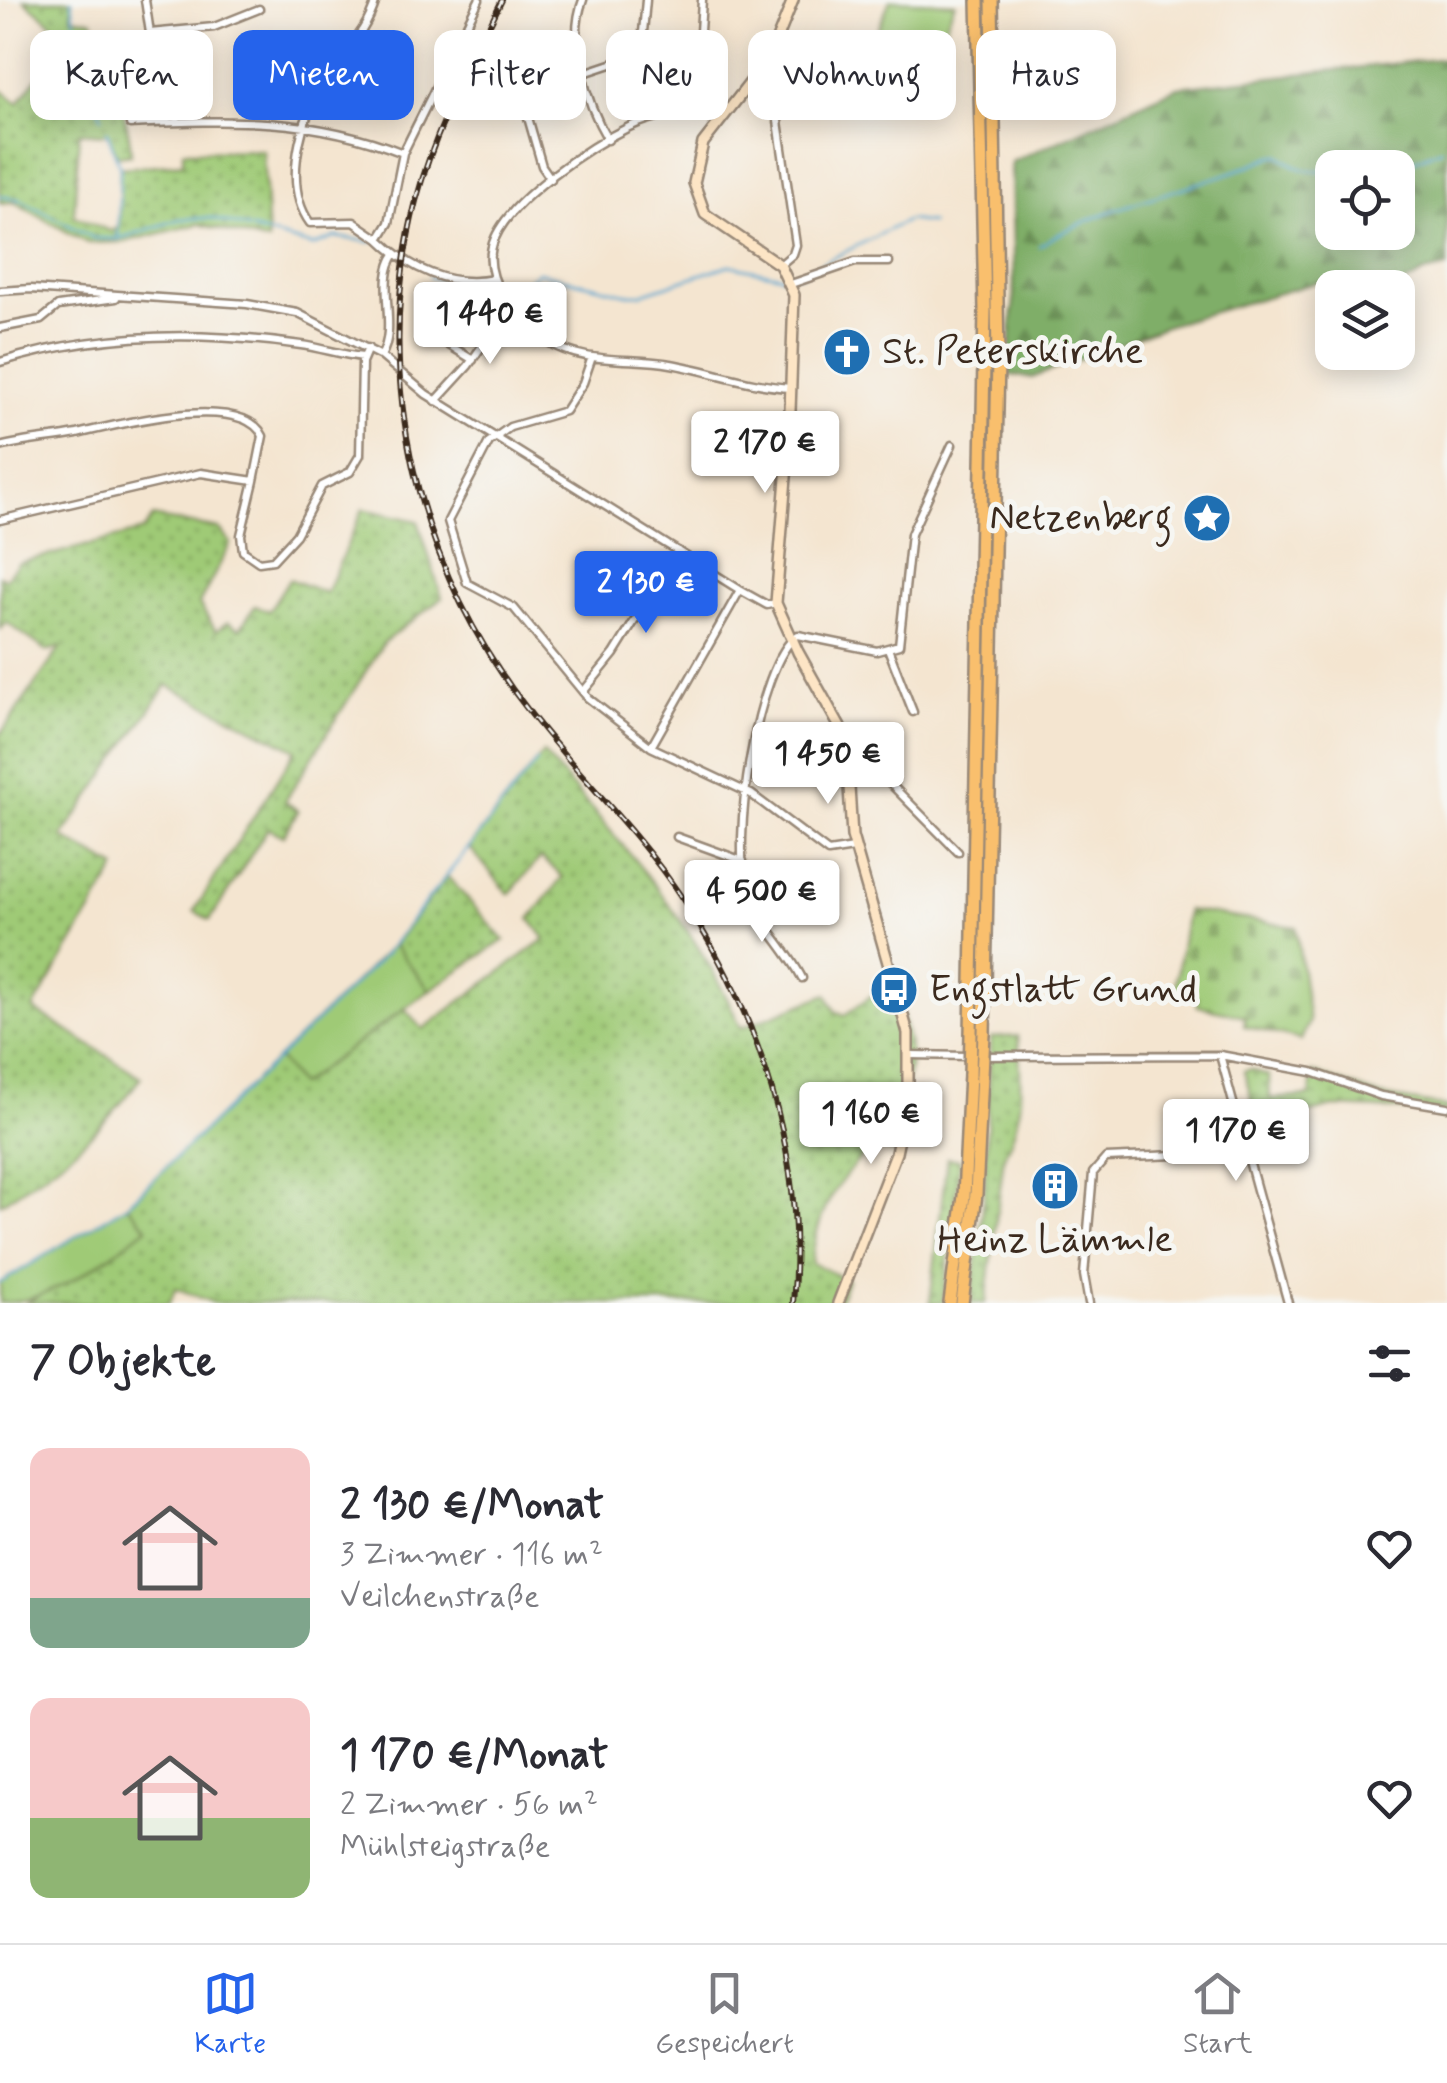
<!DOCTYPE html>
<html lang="de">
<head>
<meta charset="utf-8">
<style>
  body { margin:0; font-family:Mynerve,sans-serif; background:#f2f2f3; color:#2b2b33; height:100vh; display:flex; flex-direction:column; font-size:38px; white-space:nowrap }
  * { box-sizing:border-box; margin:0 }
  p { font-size:32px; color:#7c7c81 }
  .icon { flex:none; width:55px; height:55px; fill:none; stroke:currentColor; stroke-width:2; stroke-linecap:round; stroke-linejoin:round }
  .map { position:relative; height:1303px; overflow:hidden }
  .panel { display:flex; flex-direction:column; background:#fff; flex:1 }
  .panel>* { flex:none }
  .top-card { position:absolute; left:30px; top:30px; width:1388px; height:90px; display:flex; gap:20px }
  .buttons { position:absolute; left:1315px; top:150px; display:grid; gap:20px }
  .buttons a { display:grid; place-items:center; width:100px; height:100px; border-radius:20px; background:#fff; box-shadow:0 5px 25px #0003; font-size:50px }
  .price { position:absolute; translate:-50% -85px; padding:0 22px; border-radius:10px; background:#fff; color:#222; font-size:32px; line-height:65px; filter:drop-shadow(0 2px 5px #0008) }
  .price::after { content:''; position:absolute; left:50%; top:60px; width:30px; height:22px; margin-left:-15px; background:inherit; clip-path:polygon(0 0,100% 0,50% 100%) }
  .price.active { background:#2563eb; color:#fff }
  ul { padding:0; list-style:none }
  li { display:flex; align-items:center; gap:30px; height:250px; padding:0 30px }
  li span { display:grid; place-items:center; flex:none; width:280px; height:200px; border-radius:20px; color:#555 }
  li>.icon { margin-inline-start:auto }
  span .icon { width:120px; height:120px; fill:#fffc; stroke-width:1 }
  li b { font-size:42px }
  h2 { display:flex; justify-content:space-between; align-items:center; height:120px; padding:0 30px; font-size:42px }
  .tag { padding:0 35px; border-radius:20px; background:#fff; box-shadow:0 5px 25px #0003; font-size:35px; line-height:90px }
  .tag.active { background:#2563eb; color:#fff }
  .dock { display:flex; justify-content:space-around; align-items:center; height:140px; border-top:2px solid #e1e1e2; background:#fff; font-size:28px; color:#7c7c81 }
  .dock a { display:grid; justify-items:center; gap:5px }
  .dock .active { color:#2563eb }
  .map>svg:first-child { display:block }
</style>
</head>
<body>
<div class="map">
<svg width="1447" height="1303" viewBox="0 0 1447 1303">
  <defs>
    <pattern id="grass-dots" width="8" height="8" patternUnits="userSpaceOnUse" patternTransform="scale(2.5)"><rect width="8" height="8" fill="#9fca76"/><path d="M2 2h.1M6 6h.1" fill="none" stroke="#83a460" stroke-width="1.8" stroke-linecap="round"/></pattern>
    <pattern id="forest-firs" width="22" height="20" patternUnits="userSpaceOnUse" patternTransform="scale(2.5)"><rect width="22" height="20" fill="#7fae67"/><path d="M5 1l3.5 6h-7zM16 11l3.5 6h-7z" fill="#698e54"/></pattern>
    <pattern id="cemetery-stones" width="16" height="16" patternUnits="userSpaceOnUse" patternTransform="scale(2.5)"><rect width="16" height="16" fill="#9fca76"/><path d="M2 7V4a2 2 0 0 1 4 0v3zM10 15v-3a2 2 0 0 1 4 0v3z" fill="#83a460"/></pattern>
  </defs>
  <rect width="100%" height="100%" fill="#f6f6f2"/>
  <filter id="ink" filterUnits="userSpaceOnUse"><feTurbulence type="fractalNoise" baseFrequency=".01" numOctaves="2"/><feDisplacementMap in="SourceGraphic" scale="20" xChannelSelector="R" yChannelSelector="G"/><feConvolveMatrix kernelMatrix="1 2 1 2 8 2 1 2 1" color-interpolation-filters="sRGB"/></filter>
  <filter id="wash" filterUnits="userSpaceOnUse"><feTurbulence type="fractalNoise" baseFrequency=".0048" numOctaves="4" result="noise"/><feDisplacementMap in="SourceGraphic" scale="40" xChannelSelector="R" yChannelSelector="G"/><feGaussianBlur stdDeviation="2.25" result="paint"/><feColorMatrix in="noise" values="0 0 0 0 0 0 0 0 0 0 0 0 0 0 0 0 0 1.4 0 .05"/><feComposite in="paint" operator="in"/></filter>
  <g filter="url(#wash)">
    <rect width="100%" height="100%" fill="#f4e5d0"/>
    <path fill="url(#grass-dots)" stroke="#6d7a4a" stroke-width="2.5" d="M24 0H72V17L93 20C104 64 129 111 131 154L117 156 108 134 79 132 74 216 110 231 119 228 120 168 183 163V151L263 150 268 242 199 224 124 242 87 243 14 202 0 203V89L18 103 68 37Z
      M363 509 418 521 442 598 384 642 285 801 298 811 283 836 268 828 210 920 194 911 296 750 167 685 62 837 117 868 33 1009 141 1077C102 1133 57 1167 0 1204V735L61 647 47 651 6 622 0 629V576L5 579 18 563 143 531 153 517 219 529 231 543 199 604 216 631 228 622 240 629 255 606 269 611 289 579 326 593Z
      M543 753C623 847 690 913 741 1028L827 994 835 1011 845 1015 895 978 911 1055 896 1153 871 1147C836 1183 816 1212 812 1263L847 1280 838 1303H214L176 1288 169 1303H27L147 1228 127 1205 278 1058 299 1085 405 1009 423 1029 545 939 530 919 563 877 541 857 509 894 469 847Z
      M447 876 504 940 430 990 393 945Z
      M1018 1036C1021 1077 1025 1119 1004 1156L986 1303H971L984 1198 991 1038Z
      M1251 1069 1269 1076 1270 1099 1310 1096 1312 1072 1381 1096 1447 1107V1112L1334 1107 1259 1127 1244 1071Z
      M947 1158 960 1160 943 1303H930Z"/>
    <path fill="url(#forest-firs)" stroke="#5d6c42" stroke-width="2.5" fill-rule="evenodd" d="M1447 58V268L1424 273 1398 288 1382 287 1371 280 1318 282 1168 325 1032 378 1008 375 1014 294 1011 162 1178 87ZM1332 168H1398V232H1332Z"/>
    <path fill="url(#cemetery-stones)" stroke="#6d7a4a" stroke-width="2.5" d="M1187 910 1296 927 1309 1022 1301 1040 1244 1026 1245 1016 1197 1006 1198 998 1174 993Z"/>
    <path fill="#9fca76" stroke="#6d7a4a" stroke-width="2.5" d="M890 0 955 3 915 98 859 75Z
      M393 945 430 990 299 1085 278 1058Z
      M127 1205 147 1228C108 1259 50 1303 0 1303V1283Z"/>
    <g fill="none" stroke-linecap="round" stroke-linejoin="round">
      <path stroke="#55a6d0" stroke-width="2.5" d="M72 0 81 72 102 117
        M107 131 120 168 118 237
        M1335 168 1352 162 1382 168
        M1397 168 1441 149
        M0 196 22 200 93 238 118 239 180 219 211 218 313 246 336 237 372 242
        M1039 246C1109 201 1195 191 1272 156L1279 155C1298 169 1309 175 1332 168
        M789 275 801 274 908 220 931 223
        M429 277 496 291
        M504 290 525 283 538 272 628 294H641L729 265 782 276
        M0 1283 127 1205 299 1038 384 955 537 761"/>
    </g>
  </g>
  <g filter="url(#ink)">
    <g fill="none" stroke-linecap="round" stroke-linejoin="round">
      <g stroke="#988877" stroke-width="11">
        <path id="street" d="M145 0 150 33 178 122
          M376 0C367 30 352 43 334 66 305 104 279 180 310 223L354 222 379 239
          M479 0 403 153 389 223 379 239C410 269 450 288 494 279
          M583 0C567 40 586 103 608 140
          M150 33 214 27 259 9
          M778 43 783 48 778 121 796 245 793 254 780 265
          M504 62 514 69 542 166 551 179
          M584 73 641 54 646 0
          M695 110 702 0
          M727 112 719 107C689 110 656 114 629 127 590 146 512 198 495 238 478 275 515 321 545 340 583 365 629 357 671 364 711 371 751 386 791 388
          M130 124C227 120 311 116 403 153
          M791 284 855 262H889
          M0 291 31 289 247 304 297 313 381 356 426 394 740 590 767 605 776 603
          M0 328 41 320 58 306 116 298
          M422 328 473 360
          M381 356C399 326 375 282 395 254
          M592 357 583 383 565 411 510 427 489 442 448 521 467 583 514 608 588 698 651 747 751 794 828 852 854 848
          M0 362C96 332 202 331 301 345 322 348 342 355 363 357
          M436 401 468 366 510 306
          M0 447C25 440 52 439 77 434 116 425 242 391 263 436L254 481
          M0 520 201 473 254 481 241 535 243 551 259 562 273 560 296 535 322 486 350 472 360 455 362 362 368 348
          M889 651 913 712
          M583 692 614 654 678 551
          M651 747 740 590
          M847 751 865 758 958 852
          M677 837 743 861
          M802 978C788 950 758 921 748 894 729 848 757 661 798 635L877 651 899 645 911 534 952 445
          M911 1055 969 1056
          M1220 1055 1288 1303
          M982 1056 1220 1055 1312 1072 1381 1096 1447 1107
          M1089 1303 1084 1275 1093 1173 1106 1158 1246 1152"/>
      </g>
      <g stroke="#988877" stroke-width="14">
        <path id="secondary" d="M793 0 770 57 703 143 694 183 705 214 780 265 794 295 789 440 776 603 798 652 846 738 852 836 908 1033V1096L896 1153 838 1303"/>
      </g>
      <g stroke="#988877" stroke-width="16">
        <path id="highway" d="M971 1034 985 310 978 0
          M984 1034 998 360 992 0
          M950 1303 964 1196 970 1074
          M962 1303 976 1194 982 1075"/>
      </g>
      <use href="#street" stroke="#fff" stroke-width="6"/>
      <use href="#secondary" stroke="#fde5c5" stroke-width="9"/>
      <use href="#highway" stroke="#f9bf6d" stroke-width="11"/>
      <g stroke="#3b2a1e" stroke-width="6">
        <path id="rail" d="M502 0C470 65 434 131 416 201 370 380 418 571 531 714 579 776 637 831 680 895 760 1014 807 1159 793 1303"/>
      </g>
      <use href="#rail" stroke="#f6f6f2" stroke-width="2.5" stroke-dasharray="8" stroke-linecap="butt"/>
      <g stroke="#988877" stroke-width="16" stroke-linecap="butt">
        <path id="highway-bridge" d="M970 1074 971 1034
          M982 1075 984 1034"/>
      </g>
      <use href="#highway-bridge" stroke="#f9bf6d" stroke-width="11"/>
    </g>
  </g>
  <defs>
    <g id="church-disc" transform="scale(2.5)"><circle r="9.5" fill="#1f6fb2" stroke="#f6f6f2"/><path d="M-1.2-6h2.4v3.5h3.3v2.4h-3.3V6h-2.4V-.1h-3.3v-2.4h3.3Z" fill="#fff"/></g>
    <g id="sight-disc" transform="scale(2.5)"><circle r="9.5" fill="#1f6fb2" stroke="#f6f6f2"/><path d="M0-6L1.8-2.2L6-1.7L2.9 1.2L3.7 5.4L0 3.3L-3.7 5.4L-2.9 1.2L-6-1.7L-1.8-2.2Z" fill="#fff"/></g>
    <g id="bus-disc" transform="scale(2.5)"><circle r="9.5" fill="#1f6fb2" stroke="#f6f6f2"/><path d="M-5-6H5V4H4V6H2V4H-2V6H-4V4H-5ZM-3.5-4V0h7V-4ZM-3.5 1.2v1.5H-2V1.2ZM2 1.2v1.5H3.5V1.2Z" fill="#fff"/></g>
    <g id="building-disc" transform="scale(2.5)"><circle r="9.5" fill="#1f6fb2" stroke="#f6f6f2"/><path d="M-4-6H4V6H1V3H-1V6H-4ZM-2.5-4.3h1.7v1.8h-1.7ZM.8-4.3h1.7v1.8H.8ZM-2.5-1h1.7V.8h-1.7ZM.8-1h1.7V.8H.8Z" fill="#fff"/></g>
  </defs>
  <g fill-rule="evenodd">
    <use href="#church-disc" x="847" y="352"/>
    <use href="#sight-disc" x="1207" y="518"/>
    <use href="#bus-disc" x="894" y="990"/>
    <use href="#building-disc" x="1055" y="1186"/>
  </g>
  <g text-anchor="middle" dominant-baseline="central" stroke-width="10" stroke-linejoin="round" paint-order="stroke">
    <g font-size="38" fill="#3b2a1e" stroke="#f6f6f2" text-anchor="start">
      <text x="882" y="352">St. Peterskirche</text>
      <text x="1172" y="518" text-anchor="end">Netzenberg</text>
      <text x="929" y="990">Engstlatt Grund</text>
      <text x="1055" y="1240" text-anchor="middle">Heinz Lämmle</text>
    </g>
  </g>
</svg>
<div class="buttons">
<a><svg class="icon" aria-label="locate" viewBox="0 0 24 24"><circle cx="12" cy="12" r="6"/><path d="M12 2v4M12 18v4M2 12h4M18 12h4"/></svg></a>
<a><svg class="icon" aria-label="layers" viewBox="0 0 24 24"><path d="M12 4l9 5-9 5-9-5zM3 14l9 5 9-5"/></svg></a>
</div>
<b class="price" style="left:490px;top:367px">1 440 €</b>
<b class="price" style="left:765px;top:496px">2 170 €</b>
<b class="price active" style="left:646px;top:636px">2 130 €</b>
<b class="price" style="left:828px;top:807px">1 450 €</b>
<b class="price" style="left:762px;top:945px">4 500 €</b>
<b class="price" style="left:871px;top:1167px">1 160 €</b>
<b class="price" style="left:1236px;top:1184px">1 170 €</b>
<div class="top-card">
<a class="tag">Kaufen</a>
<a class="tag active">Mieten</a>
<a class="tag">Filter</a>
<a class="tag">Neu</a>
<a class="tag">Wohnung</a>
<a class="tag">Haus</a>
</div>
</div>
<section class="panel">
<h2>7 Objekte<svg class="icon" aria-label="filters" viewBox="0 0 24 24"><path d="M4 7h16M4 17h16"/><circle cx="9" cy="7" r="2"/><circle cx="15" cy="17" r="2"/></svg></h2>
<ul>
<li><span style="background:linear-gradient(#f6c9c9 75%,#7fa58c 0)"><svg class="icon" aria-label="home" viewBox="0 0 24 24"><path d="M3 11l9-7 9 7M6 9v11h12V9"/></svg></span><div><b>2 130 €/Monat</b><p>3 Zimmer · 116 m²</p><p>Veilchenstraße</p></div><svg class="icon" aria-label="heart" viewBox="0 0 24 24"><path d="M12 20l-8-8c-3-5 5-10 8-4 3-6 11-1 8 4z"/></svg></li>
<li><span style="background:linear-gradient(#f6c9c9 60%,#8fb573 0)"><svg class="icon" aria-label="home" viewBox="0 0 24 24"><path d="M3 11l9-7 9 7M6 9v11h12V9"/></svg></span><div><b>1 170 €/Monat</b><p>2 Zimmer · 56 m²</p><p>Mühlsteigstraße</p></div><svg class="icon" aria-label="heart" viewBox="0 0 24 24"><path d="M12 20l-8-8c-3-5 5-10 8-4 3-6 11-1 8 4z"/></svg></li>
</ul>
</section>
<nav class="dock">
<a class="active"><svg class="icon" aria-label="map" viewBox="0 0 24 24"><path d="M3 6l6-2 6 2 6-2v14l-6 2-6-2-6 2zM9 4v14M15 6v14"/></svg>Karte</a>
<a><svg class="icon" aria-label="saved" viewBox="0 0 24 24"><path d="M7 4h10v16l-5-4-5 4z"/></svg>Gespeichert</a>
<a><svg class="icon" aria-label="home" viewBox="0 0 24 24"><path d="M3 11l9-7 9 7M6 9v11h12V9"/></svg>Start</a>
</nav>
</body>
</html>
